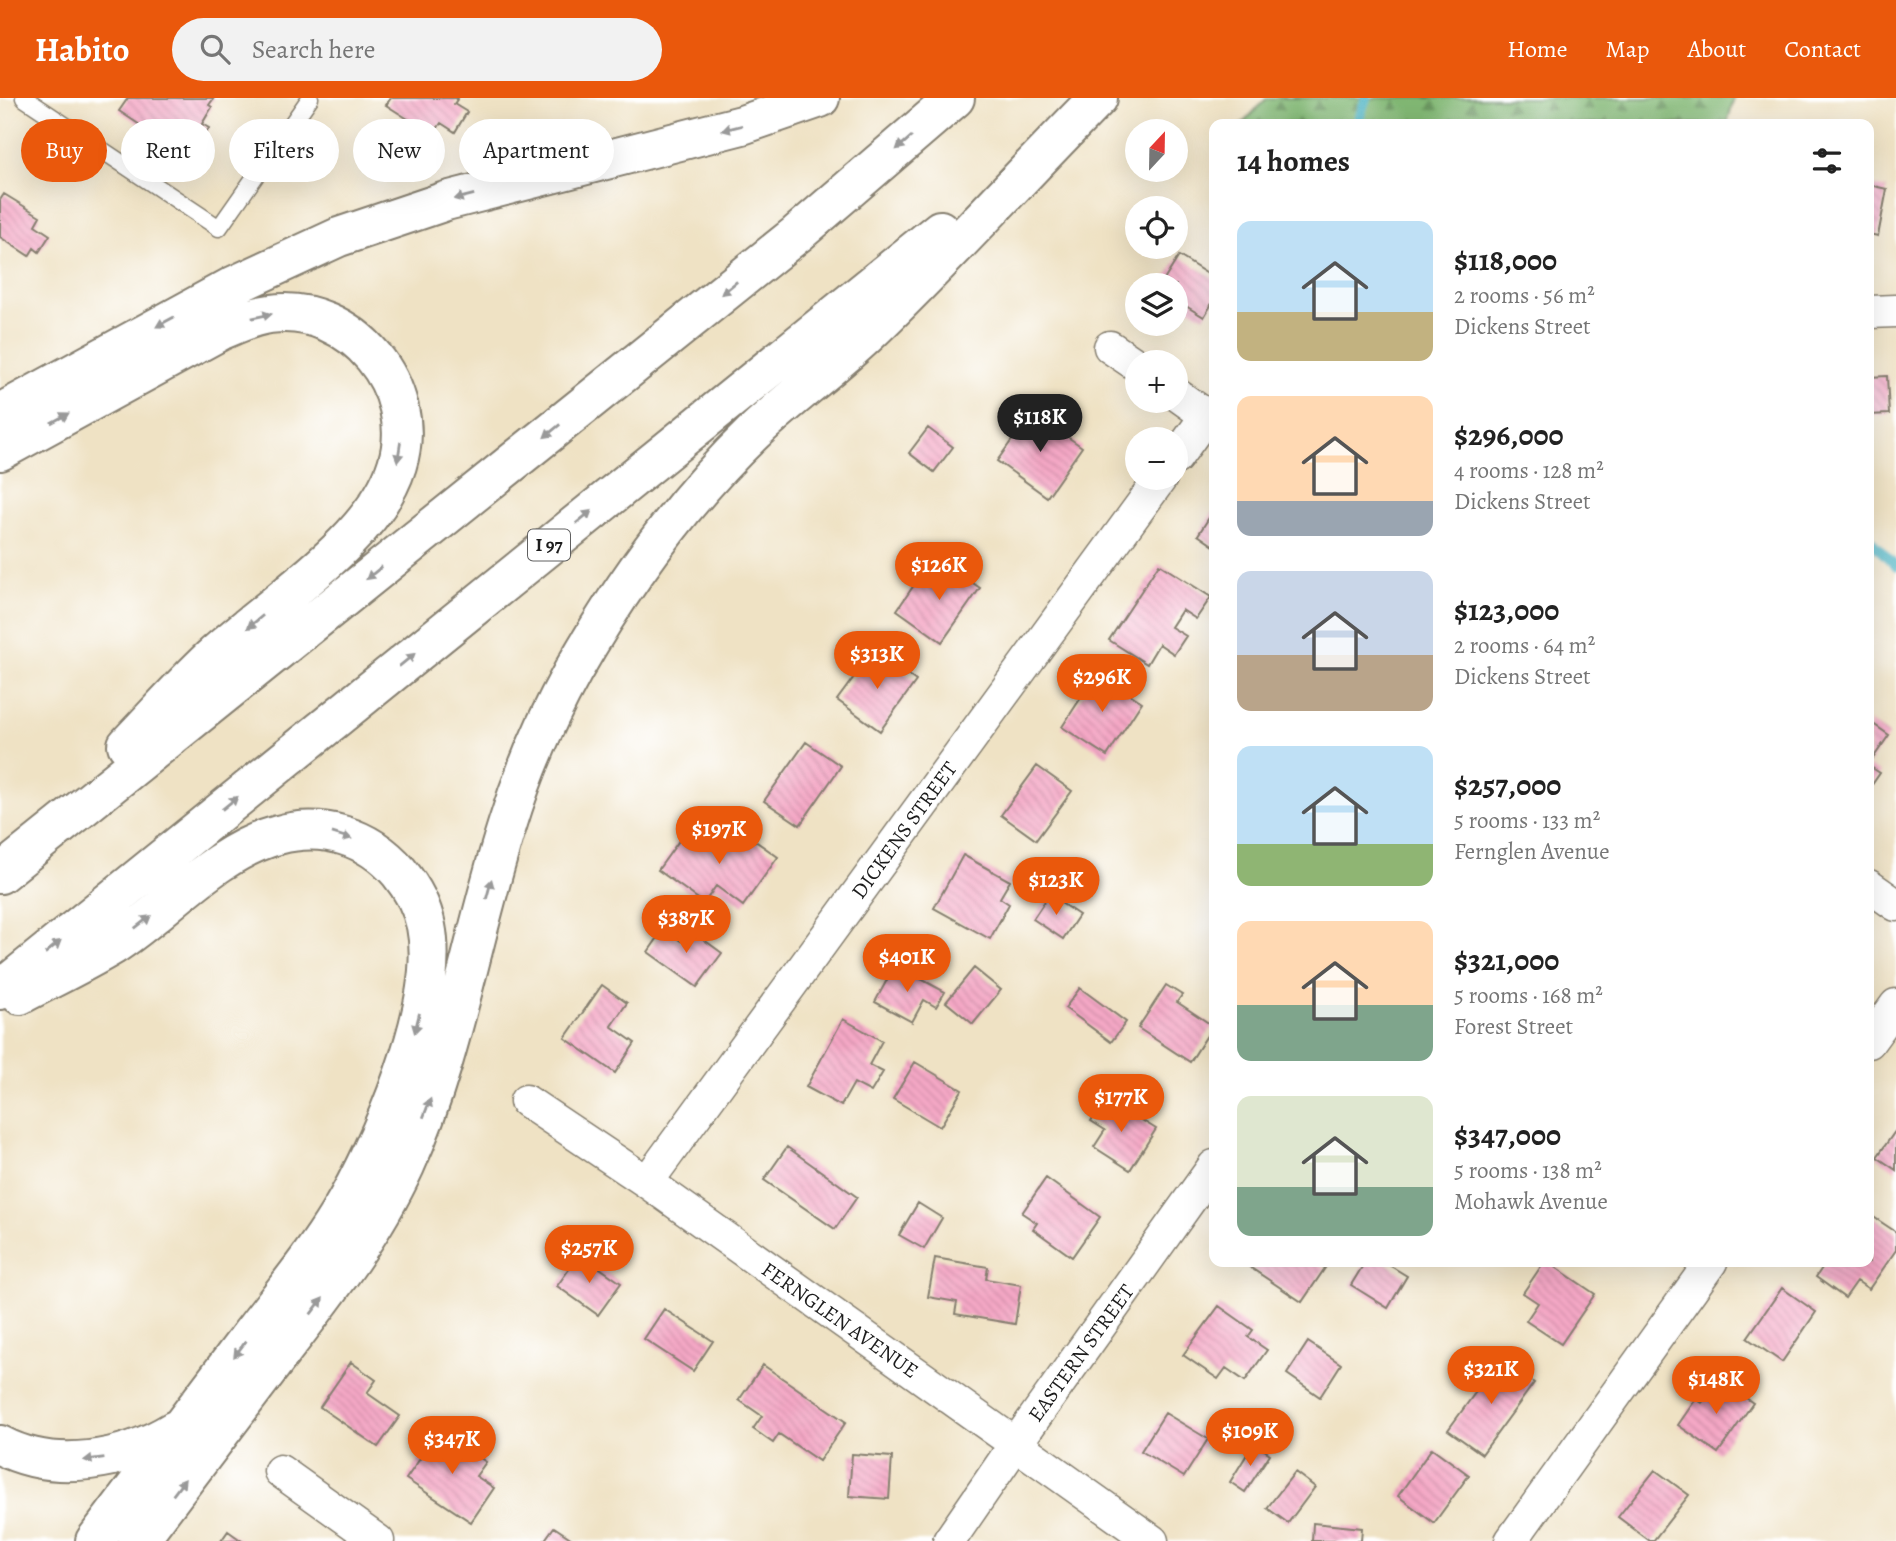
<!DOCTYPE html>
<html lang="en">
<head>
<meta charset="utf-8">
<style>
  body { margin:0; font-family:Alegreya,serif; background:#f2f2f2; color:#222; height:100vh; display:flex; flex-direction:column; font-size:26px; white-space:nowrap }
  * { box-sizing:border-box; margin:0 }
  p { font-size:23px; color:#767676 }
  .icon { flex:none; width:38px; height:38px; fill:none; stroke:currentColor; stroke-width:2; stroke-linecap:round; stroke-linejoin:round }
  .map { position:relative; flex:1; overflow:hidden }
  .drawer { position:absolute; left:1209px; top:21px; width:665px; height:1148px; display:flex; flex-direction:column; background:#fff; border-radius:14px; box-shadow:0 7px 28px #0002 }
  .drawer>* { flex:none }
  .hud { position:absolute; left:21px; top:21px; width:665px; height:63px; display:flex; gap:14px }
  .needle { width:46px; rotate:22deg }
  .fabs { position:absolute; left:1125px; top:21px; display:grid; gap:14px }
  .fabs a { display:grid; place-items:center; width:63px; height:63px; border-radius:50%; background:#fff; box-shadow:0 7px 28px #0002; font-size:35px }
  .price { position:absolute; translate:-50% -60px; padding:0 16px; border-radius:24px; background:#ea580c; color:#fff; font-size:23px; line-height:46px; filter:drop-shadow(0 2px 4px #0008) }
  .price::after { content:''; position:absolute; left:50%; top:42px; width:21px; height:16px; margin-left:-10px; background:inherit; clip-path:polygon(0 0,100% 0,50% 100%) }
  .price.on { background:#222; color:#fff }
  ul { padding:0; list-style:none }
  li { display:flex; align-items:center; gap:21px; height:175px; padding:0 28px }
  li span { display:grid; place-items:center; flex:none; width:196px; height:140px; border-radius:14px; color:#555 }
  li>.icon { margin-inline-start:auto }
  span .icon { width:84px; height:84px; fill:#fffc; stroke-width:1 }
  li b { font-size:30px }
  h2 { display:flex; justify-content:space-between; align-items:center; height:84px; padding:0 28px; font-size:30px }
  .chip { padding:0 24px; border-radius:32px; background:#fff; box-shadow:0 7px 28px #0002; font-size:24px; line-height:63px }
  .chip.on { background:#ea580c; color:#fff }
  header { display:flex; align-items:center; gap:42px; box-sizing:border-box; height:98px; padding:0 35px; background:#ea580c; color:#fff }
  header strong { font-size:33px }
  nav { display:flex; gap:38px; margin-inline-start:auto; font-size:24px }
  .search { width:490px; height:63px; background:#f2f2f2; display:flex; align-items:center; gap:18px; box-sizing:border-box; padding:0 24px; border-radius:38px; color:#767676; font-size:26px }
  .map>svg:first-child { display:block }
</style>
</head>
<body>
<header>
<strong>Habito</strong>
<div class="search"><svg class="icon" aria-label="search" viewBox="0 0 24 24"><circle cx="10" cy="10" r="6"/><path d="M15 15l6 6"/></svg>Search here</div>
<nav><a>Home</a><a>Map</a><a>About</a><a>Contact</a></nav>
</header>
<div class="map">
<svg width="1896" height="1443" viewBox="0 0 1896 1443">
  <defs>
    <pattern id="forest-firs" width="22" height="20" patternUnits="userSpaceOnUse" patternTransform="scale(1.75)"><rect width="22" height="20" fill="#81b773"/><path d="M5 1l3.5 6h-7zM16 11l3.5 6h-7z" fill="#69945e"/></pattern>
    <pattern id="building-back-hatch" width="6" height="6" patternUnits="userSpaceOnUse" patternTransform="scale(1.75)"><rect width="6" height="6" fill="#f4a7c5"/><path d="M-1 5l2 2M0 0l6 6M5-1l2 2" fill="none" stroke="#d18fa9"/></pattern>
  </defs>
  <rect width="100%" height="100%" fill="#fff"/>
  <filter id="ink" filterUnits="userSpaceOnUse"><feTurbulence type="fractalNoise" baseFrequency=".0143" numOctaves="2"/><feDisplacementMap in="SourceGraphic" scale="14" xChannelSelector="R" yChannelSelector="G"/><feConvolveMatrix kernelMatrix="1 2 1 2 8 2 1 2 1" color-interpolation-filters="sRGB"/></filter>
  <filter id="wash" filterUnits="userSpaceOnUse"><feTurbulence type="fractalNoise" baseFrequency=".00686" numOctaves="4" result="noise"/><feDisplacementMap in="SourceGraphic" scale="28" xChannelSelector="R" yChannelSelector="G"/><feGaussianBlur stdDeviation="1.57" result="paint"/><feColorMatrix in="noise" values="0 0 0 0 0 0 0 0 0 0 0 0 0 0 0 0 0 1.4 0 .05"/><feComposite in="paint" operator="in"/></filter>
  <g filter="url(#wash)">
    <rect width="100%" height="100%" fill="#efe2c4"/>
    <path fill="url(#forest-firs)" stroke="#4e6a48" stroke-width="2" d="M1267 0H1734L1727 26H1242Z"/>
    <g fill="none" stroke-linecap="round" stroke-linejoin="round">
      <path stroke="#44b1c1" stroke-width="10" d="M1357 26 1366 0
        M1869 441 1896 468"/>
    </g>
    <g id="blocks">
      <path fill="url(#building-back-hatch)" d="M128 0H214L209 7 212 9 202 26 209 30 190 60 119 13Z
        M391 0H458L454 6 467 14 455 34 441 25 433 37 386 7Z
        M400 29 414 37 404 55 390 47Z
        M1869 87 1887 91 1878 138 1869 136Z
        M4 96 40 118 35 127 50 137 39 154 34 150 29 158 0 139V102Z
        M1179 158 1214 180V202L1204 219 1176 202V187H1161Z
        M1887 278 1889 316 1869 317V279Z
        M1032 314 1082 349 1047 399 997 363Z
        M928 330 953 349 934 374 909 355Z
        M1214 412V448L1198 437Z
        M1159 466 1211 499 1196 521 1182 512 1171 529 1186 538 1174 556 1159 546 1147 566 1109 542Z
        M948 468 980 490 942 544 897 512 921 477 935 487Z
        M874 552 916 583 880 633 837 602Z
        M1097 575 1142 604 1107 658 1062 629Z
        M1869 623 1889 637 1869 666Z
        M806 644 841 668 800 727 764 703Z
        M1037 668 1072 693 1036 742 1001 717Z
        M1869 668 1880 675 1869 691Z
        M734 728 778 759 743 808 716 788 704 805 658 772 686 733 715 753Z
        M963 757 1010 783 1000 800 1009 806 990 841 934 810Z
        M1049 797 1079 817 1063 841 1033 821Z
        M664 831 681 843 689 831 722 855 697 889 648 854Z
        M895 867 945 894 936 909 924 902 912 924 875 904Z
        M974 870 1001 892 973 926 946 904Z
        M602 887 627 905 611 928 635 945 615 975 565 940Z
        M1166 887 1182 897 1177 904 1213 928 1190 964 1138 930Z
        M1080 890 1126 924 1111 944 1065 910Z
        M843 921 882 943 869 967 883 974 871 994 854 985 841 1008 806 989Z
        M915 964 962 992 940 1029 893 1001Z
        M1106 1000 1156 1031 1130 1072 1094 1049 1105 1032 1091 1023Z
        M1896 1032V1072L1877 1059Z
        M787 1049 857 1099 835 1131 764 1082Z
        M1046 1080 1100 1119 1072 1159 1033 1131 1037 1125 1022 1115Z
        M918 1105 942 1120 924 1151 899 1137Z
        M1869 1116 1896 1134V1152L1869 1191 1857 1183 1845 1200 1816 1179 1826 1164H1869Z
        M580 1156 621 1185 598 1217 557 1188Z
        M935 1160 988 1169 986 1181 1021 1187 1015 1226 955 1216 957 1204 928 1199Z
        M1242 1164H1315L1325 1170 1302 1204Z
        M1365 1164H1384L1407 1178 1388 1210 1351 1187Z
        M1544 1164H1548L1595 1196 1561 1246 1526 1223 1538 1205 1523 1195Z
        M1782 1190 1816 1214 1782 1264 1747 1240Z
        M1219 1208 1253 1232 1248 1239 1267 1252 1245 1283 1226 1270 1218 1281 1183 1257Z
        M664 1211 713 1243 693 1273 644 1241Z
        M1308 1244 1341 1266 1320 1299 1287 1276Z
        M1500 1261 1534 1285 1482 1356 1448 1332Z
        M351 1264 376 1282 367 1295 400 1318 378 1349 320 1309Z
        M763 1267 846 1324 819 1363 779 1336 773 1345 753 1331 762 1318 739 1302Z
        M1719 1281 1753 1305 1718 1355 1678 1327 1696 1301 1702 1305Z
        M1165 1315 1208 1341 1184 1379 1141 1353Z
        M440 1332 486 1364 476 1378 494 1390 471 1424 406 1381Z
        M1254 1345 1270 1356 1245 1394 1230 1384Z
        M1432 1350 1469 1377 1434 1425 1398 1398Z
        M852 1356 892 1359 889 1401 849 1398Z
        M1655 1372 1689 1397 1653 1443H1650L1618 1419Z
        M1295 1374 1315 1389 1288 1425 1267 1410Z
        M1313 1425 1362 1430 1361 1443H1312Z
        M554 1429 575 1443H544Z
        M228 1433 242 1443H221Z"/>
    </g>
  </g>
  <g filter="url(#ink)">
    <use href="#blocks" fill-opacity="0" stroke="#867f70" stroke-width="2"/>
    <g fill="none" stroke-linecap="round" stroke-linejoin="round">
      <g stroke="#867f70" stroke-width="19">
        <path id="service" d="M24 0 219 130 310 0"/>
      </g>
      <g stroke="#867f70" stroke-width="35">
        <path id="minor" d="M1869 214 1896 213
          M1110 249 1138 268
          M1176 296 1214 323
          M1176 360 1207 317
          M1869 788 1896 807
          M1869 944 1896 907
          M526 1003 647 1084 1152 1443
          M647 1084 1161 380
          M280 1373 378 1443
          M949 1443 1015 1347 1214 1068
          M1511 1443 1711 1164"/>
      </g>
      <g stroke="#867f70" stroke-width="42">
        <path id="motorway" d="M0 315 235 187 339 139 446 103 742 27 820 0
          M0 353 220 233C236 226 253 218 270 216 352 205 421 290 397 367 374 443 268 507 211 560 182 587 155 618 127 647
          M0 776 797 136 955 0
          M0 892 940 132
          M20 897C50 881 82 866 112 848 167 813 212 755 278 737 323 725 368 738 399 774 412 790 422 808 426 828 442 906 379 1049 339 1116 313 1159 280 1198 249 1239 198 1307 146 1375 95 1443
          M0 1347C55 1376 125 1363 175 1332
          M138 1443C186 1379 235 1316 283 1252 328 1194 374 1135 405 1068 454 960 471 841 507 728 523 675 546 622 573 573 622 487 682 403 754 334 791 299 832 270 869 235 947 160 1021 78 1098 0"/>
      </g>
      <use href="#service" stroke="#fff" stroke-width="16"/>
      <use href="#minor" stroke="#fff" stroke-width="32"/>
      <use href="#motorway" stroke="#fff" stroke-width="38"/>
    </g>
    <defs><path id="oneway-solid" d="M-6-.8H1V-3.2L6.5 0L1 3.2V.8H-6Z" transform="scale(1.75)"/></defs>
    <g fill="#999">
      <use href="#oneway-solid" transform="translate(732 30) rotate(165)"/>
      <use href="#oneway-solid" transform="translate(904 45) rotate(139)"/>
      <use href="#oneway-solid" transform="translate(464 99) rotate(166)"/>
      <use href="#oneway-solid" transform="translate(729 190) rotate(141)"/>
      <use href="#oneway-solid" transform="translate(262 218) rotate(-12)"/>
      <use href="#oneway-solid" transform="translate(165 224) rotate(151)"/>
      <use href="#oneway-solid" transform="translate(60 320) rotate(-29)"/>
      <use href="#oneway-solid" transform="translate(552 333) rotate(141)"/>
      <use href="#oneway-solid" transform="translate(399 354) rotate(99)"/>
      <use href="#oneway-solid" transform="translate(584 419) rotate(-39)"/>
      <use href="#oneway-solid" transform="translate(374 475) rotate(141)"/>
      <use href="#oneway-solid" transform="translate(255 524) rotate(140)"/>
      <use href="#oneway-solid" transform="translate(407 562) rotate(-39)"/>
      <use href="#oneway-solid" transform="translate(230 705) rotate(-39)"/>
      <use href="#oneway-solid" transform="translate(342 738) rotate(17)"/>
      <use href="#oneway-solid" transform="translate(489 791) rotate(-75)"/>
      <use href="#oneway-solid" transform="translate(143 824) rotate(-38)"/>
      <use href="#oneway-solid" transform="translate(53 849) rotate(-39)"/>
      <use href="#oneway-solid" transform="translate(417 925) rotate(104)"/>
      <use href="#oneway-solid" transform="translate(427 1010) rotate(-69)"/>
      <use href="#oneway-solid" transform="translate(317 1208) rotate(-53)"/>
      <use href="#oneway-solid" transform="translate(240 1251) rotate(127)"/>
      <use href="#oneway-solid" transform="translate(94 1361) rotate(172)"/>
      <use href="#oneway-solid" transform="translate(179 1389) rotate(-53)"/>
    </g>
  </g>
  <g text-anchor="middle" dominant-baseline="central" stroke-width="5" stroke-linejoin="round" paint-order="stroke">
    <rect fill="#fff" stroke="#606060" stroke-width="2" x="528" y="431.5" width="42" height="31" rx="5"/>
    <g font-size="19" font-weight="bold" fill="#1c1c1c">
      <text x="549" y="447">I 97</text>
    </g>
    <g font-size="21" fill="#1c1c1c" stroke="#fff">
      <text transform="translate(904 732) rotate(-54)">DICKENS STREET</text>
      <text transform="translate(840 1222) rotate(35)">FERNGLEN AVENUE</text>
      <text transform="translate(1081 1255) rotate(-54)">EASTERN STREET</text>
    </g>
  </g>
</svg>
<div class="fabs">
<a><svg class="needle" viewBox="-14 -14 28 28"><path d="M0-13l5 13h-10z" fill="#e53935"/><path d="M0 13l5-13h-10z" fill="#767676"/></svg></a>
<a><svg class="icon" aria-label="locate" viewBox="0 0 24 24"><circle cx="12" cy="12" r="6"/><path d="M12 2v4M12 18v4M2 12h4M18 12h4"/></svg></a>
<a><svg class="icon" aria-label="layers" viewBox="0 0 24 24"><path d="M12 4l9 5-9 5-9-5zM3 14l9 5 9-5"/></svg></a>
<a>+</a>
<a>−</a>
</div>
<b class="price on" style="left:1040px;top:356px">$118K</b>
<b class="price" style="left:939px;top:504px">$126K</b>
<b class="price" style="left:877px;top:593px">$313K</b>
<b class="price" style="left:1102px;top:616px">$296K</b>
<b class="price" style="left:719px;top:768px">$197K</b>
<b class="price" style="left:1056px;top:819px">$123K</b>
<b class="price" style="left:686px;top:857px">$387K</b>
<b class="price" style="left:907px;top:896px">$401K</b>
<b class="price" style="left:1121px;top:1036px">$177K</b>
<b class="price" style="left:589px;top:1187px">$257K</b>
<b class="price" style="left:1491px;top:1308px">$321K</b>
<b class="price" style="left:1716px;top:1318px">$148K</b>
<b class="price" style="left:1250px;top:1370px">$109K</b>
<b class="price" style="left:452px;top:1378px">$347K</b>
<div class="hud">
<a class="chip on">Buy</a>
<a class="chip">Rent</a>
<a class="chip">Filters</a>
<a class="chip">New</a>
<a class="chip">Apartment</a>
</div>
<section class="drawer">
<h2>14 homes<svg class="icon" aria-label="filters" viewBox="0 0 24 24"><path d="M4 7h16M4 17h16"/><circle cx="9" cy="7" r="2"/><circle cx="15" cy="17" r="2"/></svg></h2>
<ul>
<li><span style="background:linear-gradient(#bfe0f5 65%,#c2b280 0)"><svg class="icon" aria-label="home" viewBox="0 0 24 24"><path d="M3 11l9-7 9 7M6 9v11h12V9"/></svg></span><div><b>$118,000</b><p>2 rooms · 56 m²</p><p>Dickens Street</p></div></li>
<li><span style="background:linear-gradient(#ffd9b3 75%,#9aa5b1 0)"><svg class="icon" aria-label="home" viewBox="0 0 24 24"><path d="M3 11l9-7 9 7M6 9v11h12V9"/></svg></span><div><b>$296,000</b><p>4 rooms · 128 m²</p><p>Dickens Street</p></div></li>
<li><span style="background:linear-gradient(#c9d6e8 60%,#b9a48a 0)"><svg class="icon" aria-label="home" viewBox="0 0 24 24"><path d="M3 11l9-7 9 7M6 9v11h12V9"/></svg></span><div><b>$123,000</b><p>2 rooms · 64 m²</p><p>Dickens Street</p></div></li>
<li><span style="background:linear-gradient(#bfe0f5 70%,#8fb573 0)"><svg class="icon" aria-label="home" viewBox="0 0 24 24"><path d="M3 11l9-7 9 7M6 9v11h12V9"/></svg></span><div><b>$257,000</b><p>5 rooms · 133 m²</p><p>Fernglen Avenue</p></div></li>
<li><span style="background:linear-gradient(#ffd9b3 60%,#7fa58c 0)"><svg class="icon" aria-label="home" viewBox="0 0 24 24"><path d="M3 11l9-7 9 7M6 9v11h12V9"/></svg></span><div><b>$321,000</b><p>5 rooms · 168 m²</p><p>Forest Street</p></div></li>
<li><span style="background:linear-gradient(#dfe7d0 65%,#7fa58c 0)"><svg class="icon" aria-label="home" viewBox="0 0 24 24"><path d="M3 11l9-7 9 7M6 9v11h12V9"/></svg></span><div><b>$347,000</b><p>5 rooms · 138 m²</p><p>Mohawk Avenue</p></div></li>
</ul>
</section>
</div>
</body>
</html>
